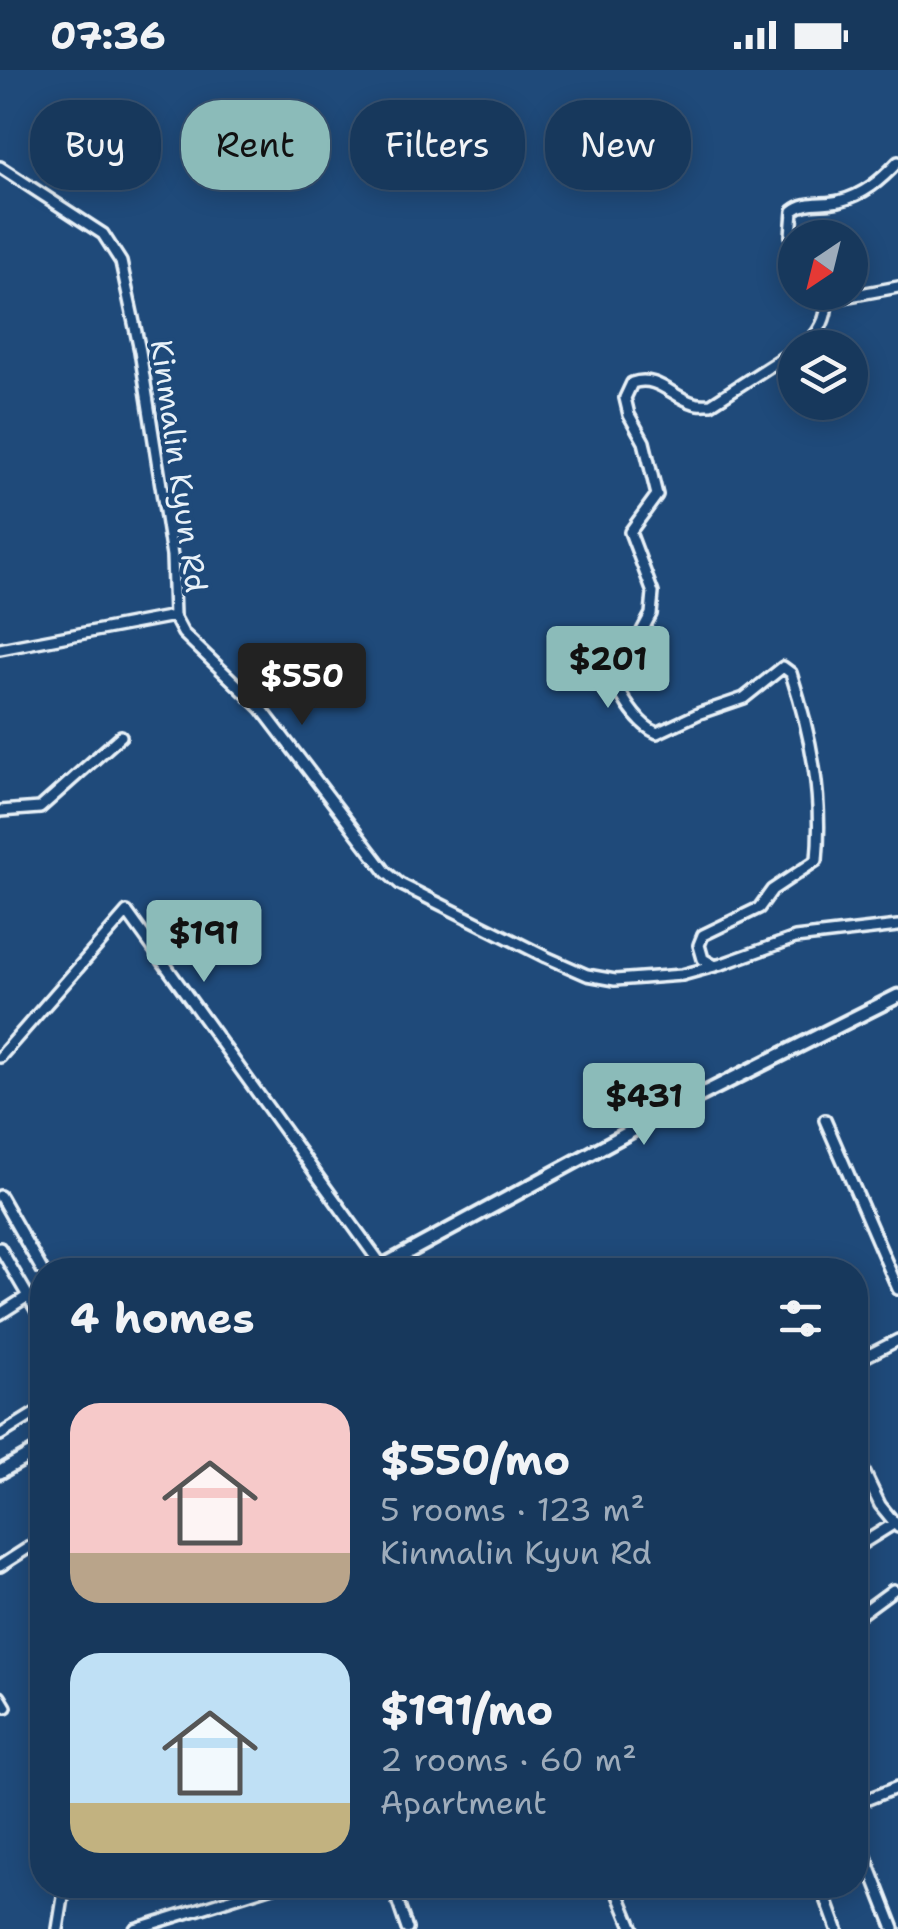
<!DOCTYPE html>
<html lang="en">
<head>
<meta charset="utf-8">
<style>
  body { margin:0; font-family:"Shantell Sans",sans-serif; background:#244365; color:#f1f3f6; height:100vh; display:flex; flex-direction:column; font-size:38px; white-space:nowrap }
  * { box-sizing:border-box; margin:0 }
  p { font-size:32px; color:#9eacbb }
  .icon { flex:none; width:55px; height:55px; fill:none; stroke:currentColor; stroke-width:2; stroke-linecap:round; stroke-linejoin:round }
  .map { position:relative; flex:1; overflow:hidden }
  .panel { position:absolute; left:30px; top:1188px; width:838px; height:640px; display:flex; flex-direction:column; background:#17385c; border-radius:40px; box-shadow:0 5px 25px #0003,0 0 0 2px #365272 }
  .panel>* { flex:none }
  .guide { position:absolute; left:30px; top:30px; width:840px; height:90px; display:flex; gap:20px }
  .needle { width:65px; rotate:215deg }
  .buttons { position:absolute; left:778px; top:150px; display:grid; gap:20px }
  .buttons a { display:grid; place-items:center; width:90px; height:90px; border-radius:50%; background:#17385c; box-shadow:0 5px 25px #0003,0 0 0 2px #365272; font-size:50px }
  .price { position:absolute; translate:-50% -85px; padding:0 22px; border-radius:10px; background:#8bbbb9; color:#111; font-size:32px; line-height:65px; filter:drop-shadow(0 2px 5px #0008) }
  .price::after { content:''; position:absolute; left:50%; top:60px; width:30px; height:22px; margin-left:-15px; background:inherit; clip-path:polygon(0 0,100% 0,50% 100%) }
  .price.selected { background:#222; color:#fff }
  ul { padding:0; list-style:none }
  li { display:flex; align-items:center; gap:30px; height:250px; padding:0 40px }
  li span { display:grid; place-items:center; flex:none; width:280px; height:200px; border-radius:30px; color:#555 }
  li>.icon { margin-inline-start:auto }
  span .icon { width:120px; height:120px; fill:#fffc; stroke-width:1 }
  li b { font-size:42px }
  h2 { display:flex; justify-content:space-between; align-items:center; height:120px; padding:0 40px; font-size:42px }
  .pill { padding:0 35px; border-radius:40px; background:#17385c; box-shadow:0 5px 25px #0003,0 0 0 2px #365272; font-size:35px; line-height:90px }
  .pill.selected { background:#8bbbb9; color:#111 }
  .status { display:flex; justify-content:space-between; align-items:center; height:70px; padding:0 50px; background:#17385c; direction:ltr }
  .status svg { height:28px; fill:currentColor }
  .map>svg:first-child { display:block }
</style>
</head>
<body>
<div class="status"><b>07:36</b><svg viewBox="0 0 49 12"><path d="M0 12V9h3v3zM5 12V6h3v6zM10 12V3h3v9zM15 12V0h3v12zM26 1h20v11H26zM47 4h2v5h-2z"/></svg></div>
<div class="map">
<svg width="898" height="1859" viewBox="0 0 898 1859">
  <rect width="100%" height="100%" fill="#1f4a7a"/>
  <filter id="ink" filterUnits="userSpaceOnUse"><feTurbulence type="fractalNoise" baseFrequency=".01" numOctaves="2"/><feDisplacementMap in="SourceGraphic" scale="20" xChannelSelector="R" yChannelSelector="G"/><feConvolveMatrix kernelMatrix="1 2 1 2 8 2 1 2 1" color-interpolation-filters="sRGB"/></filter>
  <g filter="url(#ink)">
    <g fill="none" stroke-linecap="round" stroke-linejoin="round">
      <g stroke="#e8f1f8" stroke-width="16">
        <path id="street" d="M0 97 103 164 121 192 140 281 172 486 174 546 183 563 261 638 386 802 400 814 546 887 587 905 615 910 682 905 722 894 795 868 898 856
          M795 175 791 166 793 141C805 130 824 135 839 131 864 125 881 110 898 92
          M828 230 898 217
          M800 278C819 267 830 245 826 222
          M0 579 174 546
          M0 741 40 738 121 666
          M715 896 703 889 699 875 703 865 759 838 772 820 817 790C823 725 811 665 791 603L783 597 744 628 700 643 657 663C637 654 624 631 615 612L651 544 653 523 630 462 657 425 644 372 629 345 625 328 632 313C657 304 672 327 694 333 699 335 705 334 711 334L795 280
          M0 987 127 842 383 1197
          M825 1050 898 1219
          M0 1126 42 1200
          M0 1178 42 1250
          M0 1244 28 1226
          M855 1292 898 1270
          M0 1365 42 1339
          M34 1383 42 1407
          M855 1383 880 1435 898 1457
          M855 1478 895 1453
          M0 1496 42 1469
          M855 1548 893 1520
          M0 1627 6 1637
          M855 1734 898 1717
          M855 1759 894 1859
          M392 1815 407 1859
          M615 1815 633 1859
          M821 1815 837 1859
          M58 1859 65 1815
          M135 1859 276 1815"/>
      </g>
      <g stroke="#e8f1f8" stroke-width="19">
        <path id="secondary" d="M375 1200 665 1043 898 926
          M0 1402 42 1378"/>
      </g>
      <use href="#street" stroke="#1f4a7a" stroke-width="9"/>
      <use href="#secondary" stroke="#1f4a7a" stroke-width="11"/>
    </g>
  </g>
  <g text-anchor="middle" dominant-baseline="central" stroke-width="8" stroke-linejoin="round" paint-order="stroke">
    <g font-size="30" fill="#e8f1f8" stroke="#1f4a7a">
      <text transform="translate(179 396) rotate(82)">Kinmalin Kyun Rd</text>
    </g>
  </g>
</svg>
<div class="buttons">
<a><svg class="needle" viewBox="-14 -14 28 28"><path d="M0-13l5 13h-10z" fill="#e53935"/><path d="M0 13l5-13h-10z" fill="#9eacbb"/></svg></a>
<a><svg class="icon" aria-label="layers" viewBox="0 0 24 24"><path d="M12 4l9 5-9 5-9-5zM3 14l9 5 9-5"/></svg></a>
</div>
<b class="price" style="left:608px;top:641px">$201</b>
<b class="price selected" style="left:302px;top:658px">$550</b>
<b class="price" style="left:204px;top:915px">$191</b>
<b class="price" style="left:644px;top:1078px">$431</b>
<div class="guide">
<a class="pill">Buy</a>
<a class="pill selected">Rent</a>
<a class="pill">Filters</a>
<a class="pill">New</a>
</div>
<section class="panel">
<h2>4 homes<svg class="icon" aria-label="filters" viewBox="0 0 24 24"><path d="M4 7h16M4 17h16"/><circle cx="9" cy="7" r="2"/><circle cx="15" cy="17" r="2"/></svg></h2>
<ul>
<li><span style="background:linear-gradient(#f6c9c9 75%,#b9a48a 0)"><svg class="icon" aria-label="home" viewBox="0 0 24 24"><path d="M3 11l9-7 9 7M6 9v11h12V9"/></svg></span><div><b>$550/mo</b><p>5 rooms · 123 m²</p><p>Kinmalin Kyun Rd</p></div></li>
<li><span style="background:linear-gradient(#bfe0f5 75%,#c2b280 0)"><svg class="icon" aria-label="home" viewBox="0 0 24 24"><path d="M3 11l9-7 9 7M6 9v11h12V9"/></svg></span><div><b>$191/mo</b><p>2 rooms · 60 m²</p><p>Apartment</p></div></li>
</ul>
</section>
</div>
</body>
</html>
